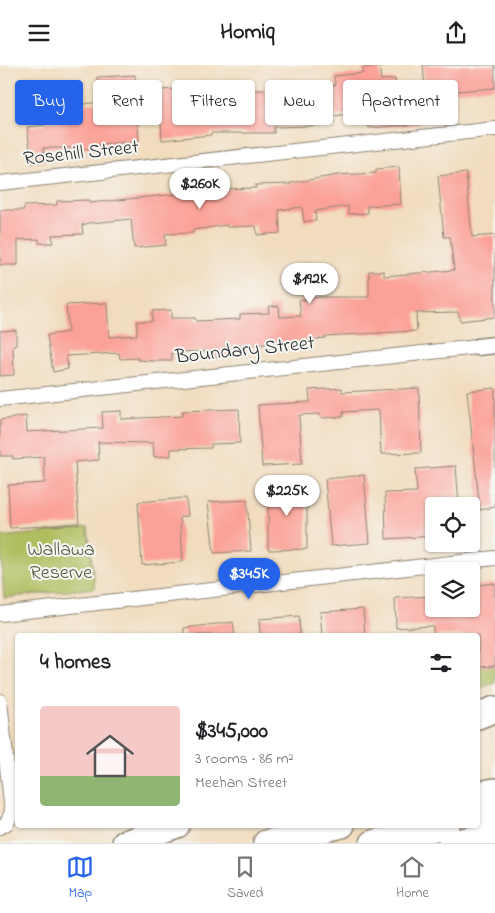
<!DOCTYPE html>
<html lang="en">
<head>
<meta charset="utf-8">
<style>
  body { margin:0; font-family:"Indie Flower",sans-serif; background:#f2f2f2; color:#202124; height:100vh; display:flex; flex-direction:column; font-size:19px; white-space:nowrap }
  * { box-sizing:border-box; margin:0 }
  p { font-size:16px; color:#757577 }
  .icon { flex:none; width:28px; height:28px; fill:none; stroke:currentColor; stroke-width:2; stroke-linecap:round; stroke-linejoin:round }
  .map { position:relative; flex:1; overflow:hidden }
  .panel { position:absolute; left:15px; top:568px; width:465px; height:195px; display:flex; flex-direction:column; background:#fff; border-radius:5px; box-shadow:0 1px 4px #0004 }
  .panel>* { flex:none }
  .hud { position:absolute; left:15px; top:15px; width:465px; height:45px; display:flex; gap:10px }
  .fabs { position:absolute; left:425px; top:432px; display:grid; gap:10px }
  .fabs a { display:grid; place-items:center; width:55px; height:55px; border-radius:5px; background:#fff; box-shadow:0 1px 4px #0004; font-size:25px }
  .price { position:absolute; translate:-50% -42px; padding:0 11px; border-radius:18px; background:#fff; color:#222; font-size:16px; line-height:32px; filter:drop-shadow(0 1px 2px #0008) }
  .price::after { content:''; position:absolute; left:50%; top:30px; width:15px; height:11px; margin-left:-8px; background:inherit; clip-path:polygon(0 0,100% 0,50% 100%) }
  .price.selected { background:#2563eb; color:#fff }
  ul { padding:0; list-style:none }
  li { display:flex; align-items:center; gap:15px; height:125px; padding:0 25px }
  li span { display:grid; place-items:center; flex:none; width:140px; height:100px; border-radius:5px; color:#555 }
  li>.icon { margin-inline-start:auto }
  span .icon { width:60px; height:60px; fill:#fffc; stroke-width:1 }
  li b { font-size:21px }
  h2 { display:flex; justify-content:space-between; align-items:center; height:60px; padding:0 25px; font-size:21px }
  .pill { padding:0 18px; border-radius:5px; background:#fff; box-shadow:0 1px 4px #0004; font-size:18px; line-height:45px }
  .pill.selected { background:#2563eb; color:#fff }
  header { display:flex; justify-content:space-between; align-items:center; height:65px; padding:0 25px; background:#fff; font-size:22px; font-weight:700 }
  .tabs { display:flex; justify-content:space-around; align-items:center; height:70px; border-top:1px solid #e0e0e0; background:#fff; font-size:14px; color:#757577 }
  .tabs a { display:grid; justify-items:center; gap:2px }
  .tabs .selected { color:#2563eb }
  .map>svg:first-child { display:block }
</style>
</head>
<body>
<header><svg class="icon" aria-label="menu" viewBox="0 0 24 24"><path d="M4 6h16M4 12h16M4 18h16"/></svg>Homiq<svg class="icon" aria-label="share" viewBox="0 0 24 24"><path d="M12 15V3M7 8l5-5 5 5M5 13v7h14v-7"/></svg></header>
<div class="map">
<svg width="495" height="778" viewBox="0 0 495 778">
  <rect width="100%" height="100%" fill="#f6f6f2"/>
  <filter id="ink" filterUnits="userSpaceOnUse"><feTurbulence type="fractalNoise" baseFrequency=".02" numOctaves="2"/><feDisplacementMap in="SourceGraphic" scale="10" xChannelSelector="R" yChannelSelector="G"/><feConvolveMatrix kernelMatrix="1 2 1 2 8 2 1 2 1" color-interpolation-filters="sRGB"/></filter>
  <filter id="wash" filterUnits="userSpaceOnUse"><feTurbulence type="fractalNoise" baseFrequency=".0096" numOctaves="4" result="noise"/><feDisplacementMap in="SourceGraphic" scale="20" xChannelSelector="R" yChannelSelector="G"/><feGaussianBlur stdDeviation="1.12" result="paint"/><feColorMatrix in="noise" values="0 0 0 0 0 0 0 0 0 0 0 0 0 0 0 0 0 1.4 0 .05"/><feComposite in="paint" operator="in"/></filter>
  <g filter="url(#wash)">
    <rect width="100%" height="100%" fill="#f1dcbd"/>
    <path fill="#b0be60" stroke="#6e7446" d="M88 463 95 523 4 533 0 472Z
      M495 601V618L478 624V602Z"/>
    <g id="blocks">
      <path fill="#fba197" d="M423 0H495V23L445 27V34L426 36Z
        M379 1 381 15 395 14 397 32 419 30 421 59 369 63 367 47 333 51 334 58 311 61 274 62V68H211V70L162 75 159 25 177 24V33L216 31V25H304L335 20 334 11 363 8V3Z
        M135 10 139 77 99 79 100 82 76 85V83H43L45 96 32 98 27 62 45 60V57L72 56 70 41 99 37 97 12Z
        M399 102 401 139 367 141 368 148 349 149 348 141 315 146 316 155 304 157 302 142 279 145 280 168 257 170 256 161 227 162V160L193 165V168L165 169 166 180 134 183 131 154 90 158 82 160 83 169 52 170 53 178H39V174L18 175V200H0V145H24V141L57 140V136L89 135V138L197 127 196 122 218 118 219 124 256 123 255 120 291 119 290 118 338 110 376 108V104Z
        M466 108 472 172 495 170V252L460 256 458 247 416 248 417 266 325 271V273L297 277 233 281 234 291 209 292 208 286 172 287V296H153L138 295V293L120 294 119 288 66 291 68 304 53 307 47 270 68 267 66 240 107 238 109 272 137 270V256H152V246L171 245V253H195L196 256 240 254V249L269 248 268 241H279L280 252 301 251 299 235 319 232H369V206H384V211L454 205 450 172H444L438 111Z
        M16 265V281H13L14 310 0 311V266Z
        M342 323V327L419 323 421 388 381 389 379 345 343 347V352L321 353 320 349 299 350 302 399 262 401 258 340 310 337 309 325Z
        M495 323V442L480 445 467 326Z
        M239 344 240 378 211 379V383L171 384V391L154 392 153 378 98 377 99 395 75 397 79 459 10 463 8 420 45 418 44 392 13 394V391H0V355L26 351 27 367 103 363 102 347 121 346V354L182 351V346Z
        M456 401 459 441H434V471L386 474 385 428 417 427 415 404Z
        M364 410 370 478 331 481 325 414Z
        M268 420H307V484L268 485Z
        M186 433 188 451 180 452 183 497 142 500 138 437Z
        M247 435 251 486 214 488 208 437Z
        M495 518V601L478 602V570H433V561L396 563 395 533 434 531V544H471V521Z
        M363 544 365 570H322L320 547Z
        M299 551 300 570H260L259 554Z
        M233 557 235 570H184V563Z"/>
    </g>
  </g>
  <g filter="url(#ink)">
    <use href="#blocks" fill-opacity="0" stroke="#8e8474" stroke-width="1"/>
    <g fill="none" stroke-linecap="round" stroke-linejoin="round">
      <g stroke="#8e8474" stroke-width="16">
        <path id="minor" d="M0 118 495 64
          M0 334 477 282
          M0 549 495 493
          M0 636 12 747 7 758 0 762"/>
      </g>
      <g stroke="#8e8474" stroke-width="19">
        <path id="tertiary" d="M477 282 495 280"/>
      </g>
      <g stroke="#8e8474" stroke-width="28">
        <path id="motorway" d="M478 651 495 644
          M478 729 495 726
          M478 753 495 749
          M125 778 177 760
          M266 778 342 760
          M373 778 447 760
          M451 778 495 770"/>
      </g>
      <use href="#minor" stroke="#fff" stroke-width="14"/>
      <use href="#tertiary" stroke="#fff" stroke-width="16"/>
      <use href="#motorway" stroke="#fff" stroke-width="25"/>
    </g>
  </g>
  <g text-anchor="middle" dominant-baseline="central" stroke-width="4" stroke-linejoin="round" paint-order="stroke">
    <g font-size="20" fill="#2b2b2b" stroke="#f6f6f2">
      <text transform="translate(81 89) rotate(-6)">Rosehill Street</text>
      <text transform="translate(245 286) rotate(-6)">Boundary Street</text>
    </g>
    <g font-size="20" fill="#53573b" stroke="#f6f6f2">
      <text x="61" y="485">Wallawa<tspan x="61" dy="23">Reserve</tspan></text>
    </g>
  </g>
</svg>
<div class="fabs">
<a><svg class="icon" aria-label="locate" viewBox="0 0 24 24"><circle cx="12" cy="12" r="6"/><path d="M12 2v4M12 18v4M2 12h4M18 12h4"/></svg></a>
<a><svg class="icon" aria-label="layers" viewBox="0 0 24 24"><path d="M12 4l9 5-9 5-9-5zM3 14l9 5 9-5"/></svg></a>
</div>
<b class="price" style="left:200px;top:145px">$260K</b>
<b class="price" style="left:310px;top:240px">$192K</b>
<b class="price" style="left:287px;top:452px">$225K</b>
<b class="price selected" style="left:249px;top:535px">$345K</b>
<div class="hud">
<a class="pill selected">Buy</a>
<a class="pill">Rent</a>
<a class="pill">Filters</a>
<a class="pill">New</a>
<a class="pill">Apartment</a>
</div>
<section class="panel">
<h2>4 homes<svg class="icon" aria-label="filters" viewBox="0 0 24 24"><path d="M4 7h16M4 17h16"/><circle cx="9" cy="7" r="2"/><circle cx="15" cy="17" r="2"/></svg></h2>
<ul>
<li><span style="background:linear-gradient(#f6c9c9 70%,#8fb573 0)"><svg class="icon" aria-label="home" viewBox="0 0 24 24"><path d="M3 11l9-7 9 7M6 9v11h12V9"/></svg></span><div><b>$345,000</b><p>3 rooms · 86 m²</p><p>Meehan Street</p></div></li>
</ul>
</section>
</div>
<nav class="tabs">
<a class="selected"><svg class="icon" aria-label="map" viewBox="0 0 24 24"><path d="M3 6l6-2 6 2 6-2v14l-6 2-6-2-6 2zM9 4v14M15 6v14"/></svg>Map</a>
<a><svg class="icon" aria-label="saved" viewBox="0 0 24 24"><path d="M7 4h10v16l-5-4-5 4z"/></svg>Saved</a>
<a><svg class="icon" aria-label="home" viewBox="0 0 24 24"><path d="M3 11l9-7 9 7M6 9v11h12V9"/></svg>Home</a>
</nav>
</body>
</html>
